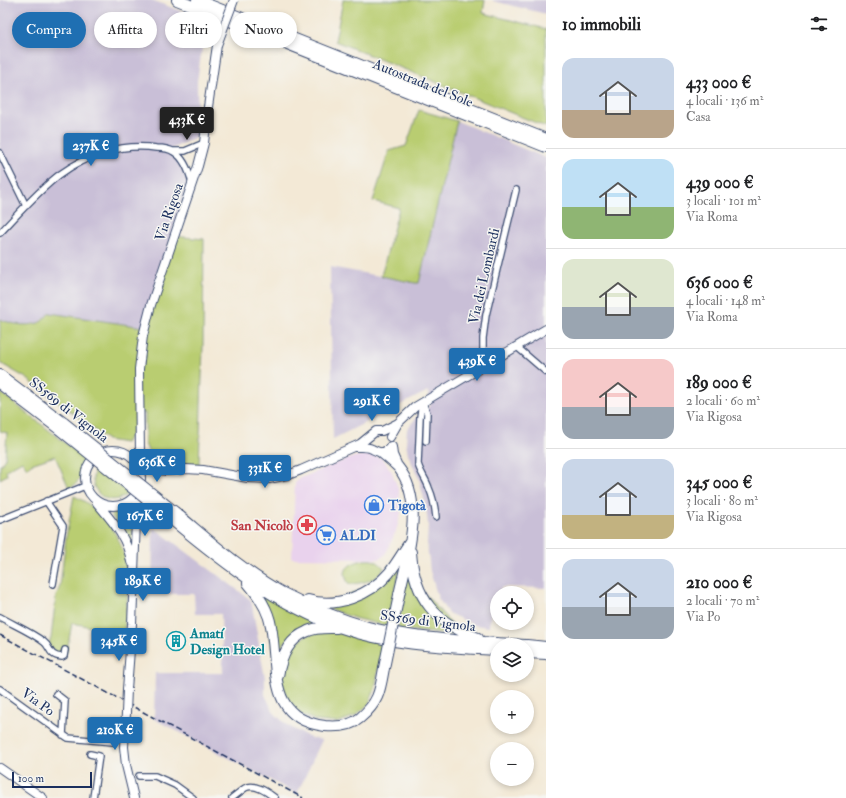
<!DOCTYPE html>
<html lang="it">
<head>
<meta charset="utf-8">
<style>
  body { margin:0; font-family:"IM FELL Double Pica",serif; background:#f6f6f6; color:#202124; height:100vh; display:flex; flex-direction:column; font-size:15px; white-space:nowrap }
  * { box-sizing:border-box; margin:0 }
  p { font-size:13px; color:#757577 }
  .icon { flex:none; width:22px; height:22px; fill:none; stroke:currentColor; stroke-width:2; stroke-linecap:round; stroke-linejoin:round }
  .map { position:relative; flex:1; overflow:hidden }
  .details { display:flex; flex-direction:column; background:#fff; width:300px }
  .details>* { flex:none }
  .hud { position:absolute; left:12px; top:12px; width:380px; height:36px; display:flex; gap:8px }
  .controls { position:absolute; left:490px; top:586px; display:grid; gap:8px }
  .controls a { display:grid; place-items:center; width:44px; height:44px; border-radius:50%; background:#fff; box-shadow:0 2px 6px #0003; font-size:20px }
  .scale { position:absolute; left:12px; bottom:10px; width:80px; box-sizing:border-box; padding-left:4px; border:2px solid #1b2f5e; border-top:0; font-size:11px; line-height:14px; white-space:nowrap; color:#1b2f5e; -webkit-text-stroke:3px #f6f6f2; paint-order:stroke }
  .price { position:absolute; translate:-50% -34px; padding:0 9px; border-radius:4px; background:#1f6fb2; color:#fff; font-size:13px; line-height:26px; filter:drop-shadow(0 1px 2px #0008) }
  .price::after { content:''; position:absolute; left:50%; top:24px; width:12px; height:9px; margin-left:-6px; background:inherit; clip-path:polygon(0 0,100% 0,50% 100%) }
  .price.current { background:#222; color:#fff }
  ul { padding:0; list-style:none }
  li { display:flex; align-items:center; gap:12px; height:100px; padding:0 16px }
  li+li { border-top:1px solid #e0e0e0 }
  li span { display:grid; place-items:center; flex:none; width:112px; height:80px; border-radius:12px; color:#555 }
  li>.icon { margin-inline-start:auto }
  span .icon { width:48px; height:48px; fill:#fffc; stroke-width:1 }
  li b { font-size:17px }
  h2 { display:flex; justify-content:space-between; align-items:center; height:48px; padding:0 16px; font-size:17px }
  .pill { padding:0 14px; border-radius:18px; background:#fff; box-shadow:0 2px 6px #0003; font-size:14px; line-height:36px }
  .pill.current { background:#1f6fb2; color:#fff }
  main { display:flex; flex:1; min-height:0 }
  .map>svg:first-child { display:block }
</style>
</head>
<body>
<main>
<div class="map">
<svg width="546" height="798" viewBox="0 0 546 798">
  <rect width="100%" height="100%" fill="#f6f6f2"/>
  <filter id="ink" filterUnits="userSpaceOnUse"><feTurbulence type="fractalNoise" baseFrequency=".025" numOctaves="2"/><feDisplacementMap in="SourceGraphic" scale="8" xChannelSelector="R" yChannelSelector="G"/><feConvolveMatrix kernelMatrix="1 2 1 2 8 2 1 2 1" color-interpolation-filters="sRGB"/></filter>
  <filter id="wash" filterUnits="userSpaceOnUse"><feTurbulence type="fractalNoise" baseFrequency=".012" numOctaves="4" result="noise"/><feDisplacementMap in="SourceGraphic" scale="16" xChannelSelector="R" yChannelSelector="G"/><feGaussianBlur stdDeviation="0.9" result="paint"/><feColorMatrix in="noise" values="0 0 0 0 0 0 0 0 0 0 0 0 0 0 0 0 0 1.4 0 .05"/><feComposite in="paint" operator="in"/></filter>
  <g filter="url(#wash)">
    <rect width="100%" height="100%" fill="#f3e9d6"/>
    <path fill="#e9d2ed" d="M364 455H373L383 459 392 472 399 491 401 513 396 531 385 555 379 559 292 558 295 483 301 478 337 463 354 457Z"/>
    <path fill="#c9bfd7" d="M0 0H152L204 20 203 42 197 81 198 136 171 149 185 164 189 180 143 327 50 313 38 323 25 325 12 324 0 319Z
      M493 0H546V14L493 1Z
      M457 121 546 158V588L502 587 496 595 491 613 489 627 475 625 448 613 438 598 430 571 427 544 428 525 426 506 419 479 408 454 406 442 407 429 416 418 431 405 428 391 333 439 330 267 418 283Z
      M153 527 251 600 265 678V695L274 713 288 726 311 738 322 740 297 794 154 719 155 673H223L221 614H195L194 594H152Z"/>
    <path fill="#b9cd71" stroke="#6a7e68" d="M343 0H485L483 13 546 29V127L335 41Z
      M419 110 457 121 419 283H415L381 276 399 208 373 201 389 151 406 146Z
      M174 236 204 239 203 346 199 465 159 463 150 455 145 444V413H137C135 425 134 434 125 443L107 440 73 413 26 378 0 363V319C11 324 25 327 38 323 42 322 46 316 50 313L143 327Z
      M0 392 87 460C81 471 82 483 69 488L55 456 31 464 27 468 22 461 6 470 7 475 0 479V465H1L5 458 7 433 0 431Z
      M96 467 128 493C110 511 84 490 96 467Z
      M74 496C106 510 125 541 128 576 129 593 125 616 124 634L112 633V631L72 623 67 651 60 655 54 652 48 645 51 638 56 596 60 586 66 537Z
      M131 508H133L132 545H130L111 515 113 512Z
      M364 560C373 559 378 561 384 568 379 580 361 584 349 584 339 569 350 563 364 560Z
      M401 565 386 626 354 618 322 606 391 577Z
      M408 568 411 578 462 636 398 629Z
      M258 591 274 601 321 623C307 625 292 632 283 645 280 650 279 658 277 663Z
      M320 631H334L383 643 375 689 369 704 355 716 337 723 317 721 299 714 287 699 281 680 283 664 292 647 305 636Z"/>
  </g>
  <g filter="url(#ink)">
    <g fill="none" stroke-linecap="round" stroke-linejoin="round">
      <g stroke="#3b4b70" stroke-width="8">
        <path id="street" d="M173 151H185L204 143
          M0 153 26 206
          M0 233C19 213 37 192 59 175 86 155 122 143 156 148 161 148 170 149 174 152 184 158 189 171 192 183
          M517 347 546 372
          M483 367V338L486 315 516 190
          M422 403 420 417 418 464C420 472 426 479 429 488 433 497 435 507 436 517
          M423 403 427 413 426 441
          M46 501 63 526 53 584
          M0 520 85 486
          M0 617C14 625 31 632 44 642 51 647 48 656 62 657L64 656 65 650
          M0 689 68 738 113 742
          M56 694 65 701 63 735
          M90 754 99 756 93 798
          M139 776H155L175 785 193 798
          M232 798C236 795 241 791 245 788 255 783 267 792 275 798"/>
      </g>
      <g stroke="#3b4b70" stroke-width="10">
        <path id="secondary" d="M390 437 398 423 415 407 546 329
          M355 447C360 447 367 446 372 449 378 452 381 454 387 450
          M85 478a28 28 0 1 1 56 0a28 28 0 1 1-56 0Z
          M139 466 140 455 139 369 143 336 151 305 198 166 204 143 208 107
          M139 466 166 471 186 469 203 470 248 478 269 479 288 475 301 470 360 444 376 431H382L398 423
          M97 503C112 521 128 538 131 562
          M127 689 132 624 137 495
          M126 713 124 747 126 765 134 798
          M0 768 43 798"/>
      </g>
      <g stroke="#3b4b70" stroke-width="12">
        <path id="highway" d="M177 0 546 147
          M197 0 546 139
          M0 375 64 423
          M0 384 59 429
          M391 447 392 455 396 464
          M382 453C387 457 393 462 398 467 426 502 407 557 399 595
          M176 513C210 541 243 571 281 592 308 606 339 619 368 627 419 640 473 641 525 645
          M172 520C224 563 277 605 342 628 389 645 447 647 497 650
          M411 552C414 598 435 623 478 638
          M248 583C259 596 268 609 271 626 279 668 266 719 325 726 336 727 351 726 360 718 379 702 380 691 384 668
          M308 600C336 609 370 595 389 573 397 563 403 552 410 542
          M527 645 546 647
          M527 653 546 654
          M278 676C281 658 289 639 306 632 315 627 328 628 337 628"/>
      </g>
      <use href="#street" stroke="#fff" stroke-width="5.5"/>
      <use href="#secondary" stroke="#fff" stroke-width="8"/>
      <use href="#highway" stroke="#fff" stroke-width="10"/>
      <path stroke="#1b2f5e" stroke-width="1.5" stroke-dasharray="6 3" stroke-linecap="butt" d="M0 635 303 798"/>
      <g stroke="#3b4b70" stroke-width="10" stroke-linecap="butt">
        <path id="secondary-bridge" d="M208 107 217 45 234 0
          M126 713 127 689"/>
      </g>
      <g stroke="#3b4b70" stroke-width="12" stroke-linecap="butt">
        <path id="highway-bridge" d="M64 423 176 513
          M59 429 172 520
          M384 668 399 595"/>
      </g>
      <use href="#secondary-bridge" stroke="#fff" stroke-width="8"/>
      <use href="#highway-bridge" stroke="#fff" stroke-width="10"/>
    </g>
  </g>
  <defs>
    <g id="shop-ring" transform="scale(1)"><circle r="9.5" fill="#f6f6f2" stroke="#3f7fe0" stroke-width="1.5"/><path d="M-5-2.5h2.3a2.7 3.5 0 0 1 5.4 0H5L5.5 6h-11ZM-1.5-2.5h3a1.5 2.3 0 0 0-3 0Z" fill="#3f7fe0"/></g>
    <g id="pharmacy-ring" transform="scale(1)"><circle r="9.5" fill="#f6f6f2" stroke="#e0444e" stroke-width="1.5"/><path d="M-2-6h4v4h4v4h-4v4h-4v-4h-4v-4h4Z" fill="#e0444e"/></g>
    <g id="supermarket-ring" transform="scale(1)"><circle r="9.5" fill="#f6f6f2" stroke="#3f7fe0" stroke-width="1.5"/><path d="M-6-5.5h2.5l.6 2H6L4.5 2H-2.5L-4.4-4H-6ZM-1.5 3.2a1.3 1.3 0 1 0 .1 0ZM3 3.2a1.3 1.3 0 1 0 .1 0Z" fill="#3f7fe0"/></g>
    <g id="building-ring" transform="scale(1)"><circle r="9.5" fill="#f6f6f2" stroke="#0f9aa8" stroke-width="1.5"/><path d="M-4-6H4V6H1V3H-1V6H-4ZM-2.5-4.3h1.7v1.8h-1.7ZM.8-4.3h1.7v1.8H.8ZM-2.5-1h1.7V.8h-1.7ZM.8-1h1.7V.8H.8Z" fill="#0f9aa8"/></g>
  </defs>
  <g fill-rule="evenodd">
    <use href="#shop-ring" x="374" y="505"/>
    <use href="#pharmacy-ring" x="307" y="525"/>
    <use href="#supermarket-ring" x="326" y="535"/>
    <use href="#building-ring" x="176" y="641"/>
  </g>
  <g text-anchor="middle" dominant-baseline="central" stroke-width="3" stroke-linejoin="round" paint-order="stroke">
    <g font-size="14" fill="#1b2f5e" stroke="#f6f6f2">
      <text transform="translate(423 83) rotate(22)">Autostrada del Sole</text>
      <text transform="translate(169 212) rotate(-71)">Via Rigosa</text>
      <text transform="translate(484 276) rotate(-77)">Via dei Lombardi</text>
      <text transform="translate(69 410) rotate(38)">SS569 di Vignola</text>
      <text transform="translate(428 621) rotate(7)">SS569 di Vignola</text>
      <text transform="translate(38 702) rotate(36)">Via Po</text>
    </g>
    <g font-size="14" font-weight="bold" fill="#366cbe" stroke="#f6f6f2" text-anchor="start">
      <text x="388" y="505">Tigotà</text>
      <text x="340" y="535">ALDI</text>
    </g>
    <g font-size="14" font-weight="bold" fill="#be3a42" stroke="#f6f6f2" text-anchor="end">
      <text x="293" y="525">San Nicolò</text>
    </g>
    <g font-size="14" font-weight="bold" fill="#0d838f" stroke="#f6f6f2" text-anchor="start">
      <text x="190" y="633">Amatí<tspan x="190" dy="16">Design Hotel</tspan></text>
    </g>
  </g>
</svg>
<div class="controls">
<a><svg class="icon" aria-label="locate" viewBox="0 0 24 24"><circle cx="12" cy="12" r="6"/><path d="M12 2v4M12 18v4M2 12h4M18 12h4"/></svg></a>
<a><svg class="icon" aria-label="layers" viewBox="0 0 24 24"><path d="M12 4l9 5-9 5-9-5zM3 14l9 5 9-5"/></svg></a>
<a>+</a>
<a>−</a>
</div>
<div class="scale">100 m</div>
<b class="price current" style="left:187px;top:141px">433K €</b>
<b class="price" style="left:91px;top:167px">237K €</b>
<b class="price" style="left:477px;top:382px">439K €</b>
<b class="price" style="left:372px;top:422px">291K €</b>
<b class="price" style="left:157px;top:483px">636K €</b>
<b class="price" style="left:265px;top:489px">331K €</b>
<b class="price" style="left:145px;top:537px">167K €</b>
<b class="price" style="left:143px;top:602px">189K €</b>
<b class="price" style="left:119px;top:662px">345K €</b>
<b class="price" style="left:115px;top:751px">210K €</b>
<div class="hud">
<a class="pill current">Compra</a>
<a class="pill">Affitta</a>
<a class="pill">Filtri</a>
<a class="pill">Nuovo</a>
</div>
</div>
<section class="details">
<h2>10 immobili<svg class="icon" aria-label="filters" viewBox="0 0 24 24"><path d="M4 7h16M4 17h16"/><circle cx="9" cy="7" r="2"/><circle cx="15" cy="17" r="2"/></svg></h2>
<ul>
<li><span style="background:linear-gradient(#c9d6e8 65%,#b9a48a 0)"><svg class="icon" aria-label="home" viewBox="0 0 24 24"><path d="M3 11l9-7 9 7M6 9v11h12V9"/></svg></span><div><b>433 000 €</b><p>4 locali · 136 m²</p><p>Casa</p></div></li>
<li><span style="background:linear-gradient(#bfe0f5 60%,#8fb573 0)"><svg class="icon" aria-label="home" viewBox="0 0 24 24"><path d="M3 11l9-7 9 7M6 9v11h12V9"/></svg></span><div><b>439 000 €</b><p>3 locali · 101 m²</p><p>Via Roma</p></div></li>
<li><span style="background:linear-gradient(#dfe7d0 60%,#9aa5b1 0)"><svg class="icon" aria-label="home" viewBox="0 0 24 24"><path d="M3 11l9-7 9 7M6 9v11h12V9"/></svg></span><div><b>636 000 €</b><p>4 locali · 148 m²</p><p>Via Roma</p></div></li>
<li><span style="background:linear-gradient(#f6c9c9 60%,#9aa5b1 0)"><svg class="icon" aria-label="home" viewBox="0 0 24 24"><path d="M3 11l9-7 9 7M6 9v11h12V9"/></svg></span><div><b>189 000 €</b><p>2 locali · 60 m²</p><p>Via Rigosa</p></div></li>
<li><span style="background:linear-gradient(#c9d6e8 70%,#c2b280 0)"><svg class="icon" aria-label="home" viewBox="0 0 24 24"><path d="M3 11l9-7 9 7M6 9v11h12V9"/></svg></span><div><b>345 000 €</b><p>3 locali · 80 m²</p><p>Via Rigosa</p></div></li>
<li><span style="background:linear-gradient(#c9d6e8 60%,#9aa5b1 0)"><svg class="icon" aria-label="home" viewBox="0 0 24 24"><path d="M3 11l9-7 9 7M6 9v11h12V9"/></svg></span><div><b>210 000 €</b><p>2 locali · 70 m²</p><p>Via Po</p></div></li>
</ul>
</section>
</main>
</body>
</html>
